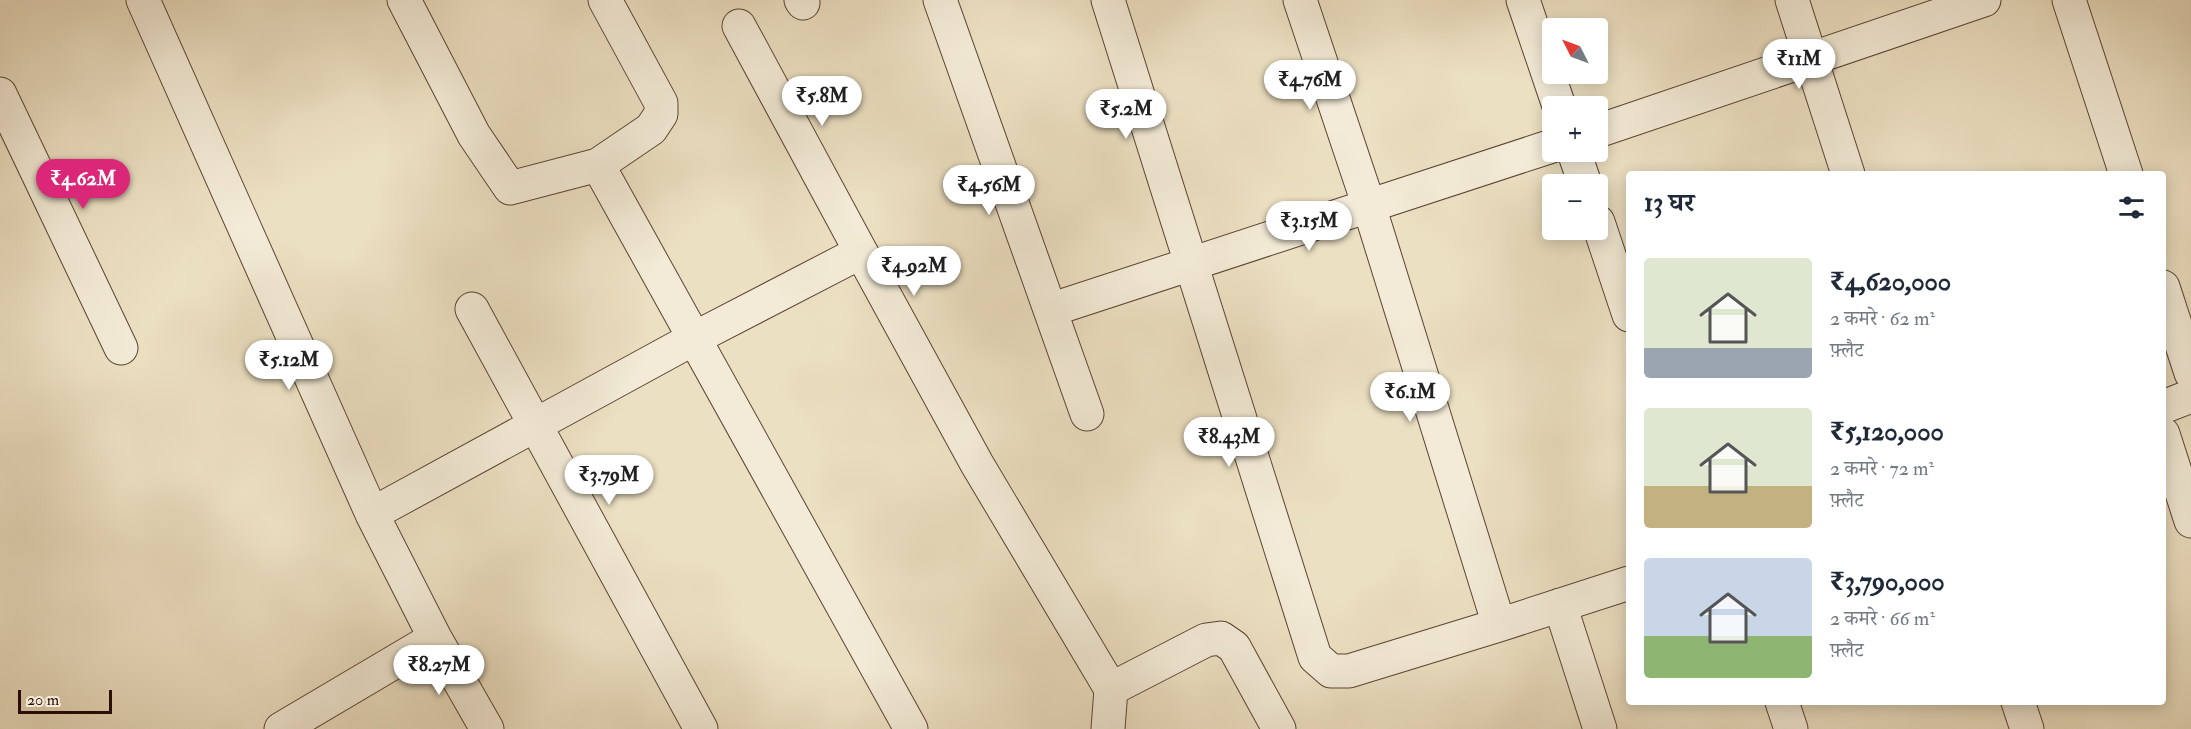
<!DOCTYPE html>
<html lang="hi">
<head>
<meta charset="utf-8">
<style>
  body { margin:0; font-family:"IM FELL Double Pica","Noto Serif Devanagari",serif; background:#f6f6f7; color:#1f2937; height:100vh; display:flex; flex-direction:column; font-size:22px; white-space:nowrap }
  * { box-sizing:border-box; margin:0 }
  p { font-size:20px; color:#747a83 }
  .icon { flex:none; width:33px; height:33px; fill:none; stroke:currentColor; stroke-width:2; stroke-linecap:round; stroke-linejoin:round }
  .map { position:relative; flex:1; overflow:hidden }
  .sheet { position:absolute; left:1626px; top:171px; width:540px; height:534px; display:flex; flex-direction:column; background:#fff; border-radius:6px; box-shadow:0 3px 15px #0003 }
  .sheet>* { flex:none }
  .needle { width:39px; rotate:312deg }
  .buttons { position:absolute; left:1542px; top:18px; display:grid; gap:12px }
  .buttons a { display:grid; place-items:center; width:66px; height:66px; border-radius:6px; background:#fff; box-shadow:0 3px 15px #0003; font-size:30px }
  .scale { position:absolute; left:18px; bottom:15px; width:94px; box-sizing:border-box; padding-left:6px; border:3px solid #2c0e03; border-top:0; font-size:16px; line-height:21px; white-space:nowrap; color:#2c0e03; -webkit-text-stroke:4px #f3ebd7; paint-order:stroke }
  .price { position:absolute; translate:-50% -51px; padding:0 14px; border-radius:21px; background:#fff; color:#222; font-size:20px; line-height:39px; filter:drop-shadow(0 2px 3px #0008) }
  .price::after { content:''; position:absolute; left:50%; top:36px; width:18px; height:14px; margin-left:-9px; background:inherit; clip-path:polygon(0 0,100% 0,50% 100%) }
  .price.selected { background:#db2777; color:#fff }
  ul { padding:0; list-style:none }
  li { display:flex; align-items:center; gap:18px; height:150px; padding:0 18px }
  li span { display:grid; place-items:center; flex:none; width:168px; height:120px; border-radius:6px; color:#555 }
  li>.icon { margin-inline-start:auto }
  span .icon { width:72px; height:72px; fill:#fffc; stroke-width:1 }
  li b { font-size:26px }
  h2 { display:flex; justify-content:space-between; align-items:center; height:72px; padding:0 18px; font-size:26px }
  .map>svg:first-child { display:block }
</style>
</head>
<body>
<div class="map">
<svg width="2191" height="729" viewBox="0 0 2191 729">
  <rect width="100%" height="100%" fill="#ece0c2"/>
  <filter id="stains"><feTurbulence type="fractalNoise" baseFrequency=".00333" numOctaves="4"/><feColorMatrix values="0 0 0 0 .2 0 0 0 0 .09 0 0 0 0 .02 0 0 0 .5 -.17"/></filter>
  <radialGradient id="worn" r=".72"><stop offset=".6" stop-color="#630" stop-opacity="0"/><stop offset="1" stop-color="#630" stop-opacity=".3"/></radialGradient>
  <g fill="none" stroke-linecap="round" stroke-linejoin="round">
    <g stroke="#5c4233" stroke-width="35">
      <path id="minor" d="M143 0 372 514 435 638 281 729
        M404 0 474 135 510 188 598 165 651 129 661 114V103L605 0
        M801 0 803 3
        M940 0 1087 414
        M1108 0 1315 657 1331 671H1349L1499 625 1629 583
        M1300 0 1369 206 1499 625
        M1523 0 1559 106
        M1792 0 1848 174
        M2069 0 2126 174
        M739 26 861 252
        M0 94 121 348
        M1598 131 1984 0
        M1574 152 1585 184
        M598 165 911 729
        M1598 222 1629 315
        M2163 287 2191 373
        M472 309 701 729
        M1050 310 1552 146
        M2163 407 2191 396
        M2163 434 2191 521
        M372 514 693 339 861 252 977 464 1111 689 1206 640 1221 638 1234 647 1279 729
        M1560 605 1600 729
        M435 638 487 729
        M1782 702 1791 729
        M2018 702 2027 729
        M1108 729 1111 689"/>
    </g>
    <use href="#minor" stroke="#f3ebd7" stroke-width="33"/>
  </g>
  <rect width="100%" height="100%" filter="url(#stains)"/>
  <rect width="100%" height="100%" fill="url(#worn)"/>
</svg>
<div class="buttons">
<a><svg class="needle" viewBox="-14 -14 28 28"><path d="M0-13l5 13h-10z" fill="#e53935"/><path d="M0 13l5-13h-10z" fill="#747a83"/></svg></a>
<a>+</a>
<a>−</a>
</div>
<div class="scale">20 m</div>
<b class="price" style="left:1799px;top:90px">₹11M</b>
<b class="price" style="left:1310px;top:111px">₹4.76M</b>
<b class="price" style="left:822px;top:127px">₹5.8M</b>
<b class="price" style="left:1126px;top:140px">₹5.2M</b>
<b class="price selected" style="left:83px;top:210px">₹4.62M</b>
<b class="price" style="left:989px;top:216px">₹4.56M</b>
<b class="price" style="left:1309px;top:252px">₹3.15M</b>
<b class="price" style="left:914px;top:297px">₹4.92M</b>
<b class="price" style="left:289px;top:391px">₹5.12M</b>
<b class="price" style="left:1410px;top:423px">₹6.1M</b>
<b class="price" style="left:1229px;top:468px">₹8.43M</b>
<b class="price" style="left:609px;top:506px">₹3.79M</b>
<b class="price" style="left:439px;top:696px">₹8.27M</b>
<section class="sheet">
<h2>13 घर<svg class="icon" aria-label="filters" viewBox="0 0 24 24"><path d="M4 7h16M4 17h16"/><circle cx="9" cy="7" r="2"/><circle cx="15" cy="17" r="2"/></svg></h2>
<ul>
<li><span style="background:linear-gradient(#dfe7d0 75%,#9aa5b1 0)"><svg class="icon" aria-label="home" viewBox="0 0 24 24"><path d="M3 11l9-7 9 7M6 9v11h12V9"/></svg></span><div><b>₹4,620,000</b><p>2 कमरे · 62 m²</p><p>फ़्लैट</p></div></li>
<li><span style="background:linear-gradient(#dfe7d0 65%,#c2b280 0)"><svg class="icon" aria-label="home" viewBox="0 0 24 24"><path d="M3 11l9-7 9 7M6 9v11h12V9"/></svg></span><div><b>₹5,120,000</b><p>2 कमरे · 72 m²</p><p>फ़्लैट</p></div></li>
<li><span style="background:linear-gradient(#c9d6e8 65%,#8fb573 0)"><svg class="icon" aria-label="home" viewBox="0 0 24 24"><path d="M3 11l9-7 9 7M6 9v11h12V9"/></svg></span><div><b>₹3,790,000</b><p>2 कमरे · 66 m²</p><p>फ़्लैट</p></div></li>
</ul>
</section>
</div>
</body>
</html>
